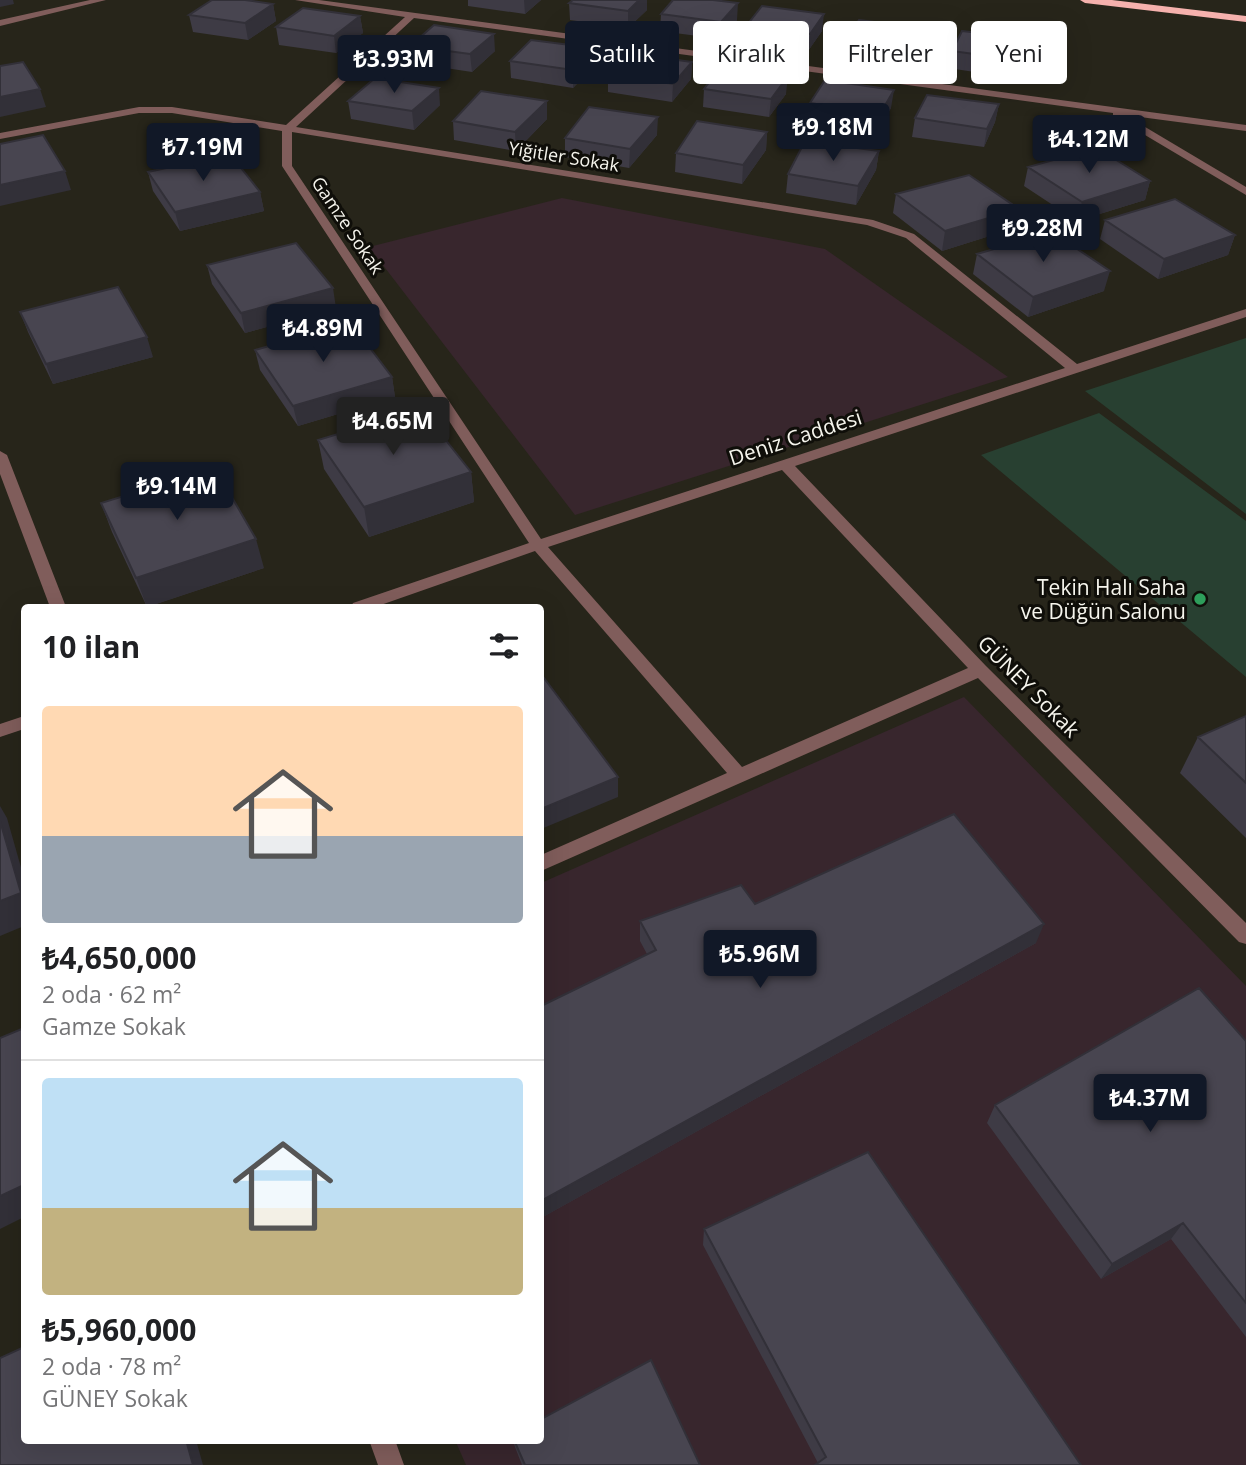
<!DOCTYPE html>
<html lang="tr">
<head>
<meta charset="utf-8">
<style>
  body { margin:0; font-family:"Open Sans",sans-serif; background:#f2f2f2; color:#202124; height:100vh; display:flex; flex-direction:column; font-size:26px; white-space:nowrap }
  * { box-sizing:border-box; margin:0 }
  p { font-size:23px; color:#757577 }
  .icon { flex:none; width:38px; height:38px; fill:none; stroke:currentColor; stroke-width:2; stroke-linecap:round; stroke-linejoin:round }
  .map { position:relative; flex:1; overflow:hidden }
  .details { position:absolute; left:21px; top:604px; width:523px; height:840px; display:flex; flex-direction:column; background:#fff; border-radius:7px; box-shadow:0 7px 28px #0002 }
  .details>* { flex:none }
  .banner { position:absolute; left:565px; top:21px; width:576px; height:63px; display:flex; gap:14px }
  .price { position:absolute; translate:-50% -60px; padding:0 16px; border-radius:7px; background:#111827; color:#fff; font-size:23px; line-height:46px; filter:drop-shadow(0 2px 4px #0008) }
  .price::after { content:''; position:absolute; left:50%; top:42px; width:21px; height:16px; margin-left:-10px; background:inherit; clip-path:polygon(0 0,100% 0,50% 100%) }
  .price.selected { background:#222; color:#fff }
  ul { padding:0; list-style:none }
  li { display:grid; align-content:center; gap:14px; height:371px; padding:0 21px }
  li+li { border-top:2px solid #e0e0e0 }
  li span { display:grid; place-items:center; height:217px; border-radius:7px; color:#555 }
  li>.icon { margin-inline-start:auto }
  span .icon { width:126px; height:126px; fill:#fffc; stroke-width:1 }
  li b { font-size:30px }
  h2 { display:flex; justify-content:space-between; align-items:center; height:84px; padding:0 21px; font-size:30px }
  .pill { padding:0 24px; border-radius:7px; background:#fff; box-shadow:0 7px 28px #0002; font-size:24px; line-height:63px }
  .pill.selected { background:#111827; color:#fff }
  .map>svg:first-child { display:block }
</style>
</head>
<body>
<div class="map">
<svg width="1246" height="1465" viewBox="0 0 1246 1465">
  <rect width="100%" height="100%" fill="#27251a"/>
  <path fill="#38262d" d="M562 198 825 249 1008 377 575 515 369 247Z
    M964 697 1246 986V1465H466L455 1440H541V883Z"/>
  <path fill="#284031" d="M1246 338V514L1085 391Z
    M1099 413 1246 521V677L981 455Z"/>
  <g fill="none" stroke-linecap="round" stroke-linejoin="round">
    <path fill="#805d5b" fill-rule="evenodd" d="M90 0H106L0 26V20Z
      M295 0H319L1246 125V131L1125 115 1246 187V195L1113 116V113L414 18 296 127 873 220 914 234 1077 364 1246 309V317L795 466 986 666 1246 923V944L1239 942 978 678 541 871V855L727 773 535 551 375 607H351L353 603 529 543 282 166V131L172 113H139L0 139V133L139 107H172L286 125 405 17ZM292 132 867 225 906 238 1065 368 541 539 292 166ZM782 470 968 668 742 767 548 547Z
      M0 451 7 455 66 607H50L0 474Z
      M24 716V729L0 737V724Z
      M369 1440H395L404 1465H378Z"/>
    <path fill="#f5b1ad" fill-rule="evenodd" d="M1080 0H1112L1246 16V22L1085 3Z"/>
  </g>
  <path fill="#3e3b45" d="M468 0H541L525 14 468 6Z
    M573 0H647V10L628 28 570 20 569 3Z
    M273 4 276 21 248 40 193 32 189 15Z
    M661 14 737 20 720 39 660 31Z
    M360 16 363 33 336 53 279 45 276 27Z
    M747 25 822 31 808 51 746 42Z
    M923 28 920 45 908 66 844 57 846 39Z
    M1028 39 1024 56 1015 78 948 68 952 51Z
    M410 46 495 51 472 72 412 63Z
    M510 61 594 66 573 88 511 78Z
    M692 62 691 79 672 102 608 92V74Z
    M704 89 786 94 769 117 703 107Z
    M348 101 440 105 414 130 351 119Z
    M810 103 891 108 877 132 808 121Z
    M999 104 995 122 984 147 912 137 915 118Z
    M547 119 516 151 454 140 453 121Z
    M767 132 766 150 742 184 675 172 676 153Z
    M657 135 629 168 565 157V138Z
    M879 151 876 170 856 205 786 193 788 174Z
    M1028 167 1150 181 1145 200 1077 221 1024 186Z
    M148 172 260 192 264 211 180 231 153 191Z
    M896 194 1019 209 1015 228 942 251 893 213Z
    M1105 220 1235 235 1228 255 1158 279 1100 239Z
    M977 254 1104 291 1028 317 973 274Z
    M207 265 336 308 245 333 212 284Z
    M20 312 153 357 53 384 28 332Z
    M255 350 392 377 395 397 298 426 260 370Z
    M318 440 471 472 474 502 369 537 324 469Z
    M101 503 264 568 147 607 112 532Z
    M1246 716V838L1180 773 1198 737Z
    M755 904 1036 943 541 1218V1006L647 954 640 941V921Z
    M1246 1041V1337L1171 1239 1101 1279 987 1123 995 1105Z
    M704 1229 1081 1465 818 1463 703 1245Z
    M513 1440H541L700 1465H522L515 1447Z"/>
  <path fill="#323038" d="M0 0H13L14 4 0 7Z
    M524 0H541L525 14Z
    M639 0H647V10L628 28V11Z
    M738 3 737 20 720 39 721 22Z
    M273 4 276 21 248 40 245 23Z
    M824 14 822 31 808 51 810 34Z
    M360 16 363 33 336 53 334 36Z
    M923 28 920 45 908 66 911 48Z
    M494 34 495 51 472 72 470 54Z
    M1028 39 1024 56 1015 78 1018 60Z
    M594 48V66L573 88V70Z
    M692 62 691 79 672 102 673 84Z
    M788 76 786 94 769 117 771 99Z
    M439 88 440 105 414 130 412 111Z
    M40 89 46 107 0 117V97Z
    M894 90 891 108 877 132 880 114Z
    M547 101V119L516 151 515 132Z
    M999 104 995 122 984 147 987 129Z
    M658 117 657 135 629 168 630 149Z
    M767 132 766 150 742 184 743 165Z
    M879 151 876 170 856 205 858 186Z
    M65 171 71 190 0 206V185Z
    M1150 181 1145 200 1077 221 1082 202Z
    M260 192 264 211 180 231 175 212Z
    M1019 209 1015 228 942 251 945 231Z
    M1235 235 1228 255 1158 279 1164 259Z
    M1110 271 1104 291 1028 317 1033 297Z
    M333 288 336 308 245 333 241 313Z
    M147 337 153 357 53 384 46 364Z
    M392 377 395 397 298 426 293 406Z
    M471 472 474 502 369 537 364 507Z
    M256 539 264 568 147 607 136 578Z
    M618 777V797L541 829V809Z
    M0 806 7 818 24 878V926L0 936Z
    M1044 924 1036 943 541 1218V1201Z
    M24 1185V1217L0 1229V1196Z
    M1183 1223 1171 1239 1101 1279 1112 1264Z
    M186 1440H196L203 1465H193Z"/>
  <path fill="#484550" stroke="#323038" stroke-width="2" d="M212 0H245L273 4 245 23 189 15Z
    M573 0H639L628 11 569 3Z
    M673 0H713L738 3 721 22 661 14Z
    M762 6 824 14 810 34 747 25Z
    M303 8 360 16 334 36 276 27Z
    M859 20 923 28 911 48 846 39Z
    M434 25 494 34 470 54 410 46Z
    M962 31 1028 39 1018 60 952 51Z
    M531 40 594 48 573 70 510 61Z
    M627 53 692 62 673 84 608 74Z
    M23 62 40 89 0 97V66Z
    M721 67 788 76 771 99 704 89Z
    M375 78 439 88 412 111 348 101Z
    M825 80 894 90 880 114 810 103Z
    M481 91 547 101 515 132 453 121Z
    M927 95 999 104 987 129 915 118Z
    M589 107 658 117 630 149 565 138Z
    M697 121 767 132 743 165 676 153Z
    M43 135 65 171 0 185V144Z
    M805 141 879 151 858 186 788 174Z
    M1097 148 1150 181 1082 202 1028 167Z
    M230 154 260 192 175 212 148 172Z
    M969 175 1019 209 945 231 896 194Z
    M1175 199 1235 235 1164 259 1105 220Z
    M1052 232 1110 271 1033 297 977 254Z
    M296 243 333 288 241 313 207 265Z
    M118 287 147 337 46 364 20 312Z
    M351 323 392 377 293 406 255 350Z
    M421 409 471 472 364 507 318 440Z
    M215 468 256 539 136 578 101 503Z
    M541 674 618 777 541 809Z
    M1246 716V783L1198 737Z
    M954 814 1044 924 541 1201V1006L656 950 640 921 741 885 755 904Z
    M0 821 21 893 0 901Z
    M1199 988 1246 1041V1303L1183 1223 1112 1264 995 1105Z
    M24 1028V1185L0 1196V1038Z
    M868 1152 1081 1465H815L826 1457 704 1229Z
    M24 1347V1440H186L193 1465H0V1358Z
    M651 1360 700 1465H525L514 1440H541V1419Z"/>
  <circle fill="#2e9e5b" stroke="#0f0e09" stroke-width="2.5" cx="1200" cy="599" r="7"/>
  <g text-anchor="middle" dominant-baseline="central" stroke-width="6" stroke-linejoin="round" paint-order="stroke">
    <g font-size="18" fill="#f6f5ed" stroke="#0f0e09">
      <text transform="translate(564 156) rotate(9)">Yiğitler Sokak</text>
      <text transform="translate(348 225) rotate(56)">Gamze Sokak</text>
    </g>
    <g font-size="21" fill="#f6f5ed" stroke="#0f0e09">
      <text transform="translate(795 437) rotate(-18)">Deniz Caddesi</text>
      <text transform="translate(1029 686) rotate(45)">GÜNEY Sokak</text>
    </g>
    <g font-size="21" fill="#f6f5ed" stroke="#0f0e09" text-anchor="end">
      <text x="1186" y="587">Tekin Halı Saha<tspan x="1186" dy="24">ve Düğün Salonu</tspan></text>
    </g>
  </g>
</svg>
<b class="price" style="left:394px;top:95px">₺3.93M</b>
<b class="price" style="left:833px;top:163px">₺9.18M</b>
<b class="price" style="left:1089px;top:175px">₺4.12M</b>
<b class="price" style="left:203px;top:183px">₺7.19M</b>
<b class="price" style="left:1043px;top:264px">₺9.28M</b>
<b class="price" style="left:323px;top:364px">₺4.89M</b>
<b class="price selected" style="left:393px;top:457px">₺4.65M</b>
<b class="price" style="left:177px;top:522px">₺9.14M</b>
<b class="price" style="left:760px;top:990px">₺5.96M</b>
<b class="price" style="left:1150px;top:1134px">₺4.37M</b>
<div class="banner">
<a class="pill selected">Satılık</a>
<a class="pill">Kiralık</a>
<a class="pill">Filtreler</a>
<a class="pill">Yeni</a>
</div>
<section class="details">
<h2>10 ilan<svg class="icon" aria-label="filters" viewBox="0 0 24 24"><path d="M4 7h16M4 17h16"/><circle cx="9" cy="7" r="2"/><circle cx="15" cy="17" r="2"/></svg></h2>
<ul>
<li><span style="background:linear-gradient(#ffd9b3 60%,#9aa5b1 0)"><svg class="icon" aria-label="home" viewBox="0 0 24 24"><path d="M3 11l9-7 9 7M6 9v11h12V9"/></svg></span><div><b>₺4,650,000</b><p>2 oda · 62 m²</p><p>Gamze Sokak</p></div></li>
<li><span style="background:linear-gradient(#bfe0f5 60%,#c2b280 0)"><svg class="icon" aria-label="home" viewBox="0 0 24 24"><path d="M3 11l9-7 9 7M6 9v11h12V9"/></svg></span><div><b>₺5,960,000</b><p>2 oda · 78 m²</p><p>GÜNEY Sokak</p></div></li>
</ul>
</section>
</div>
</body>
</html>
